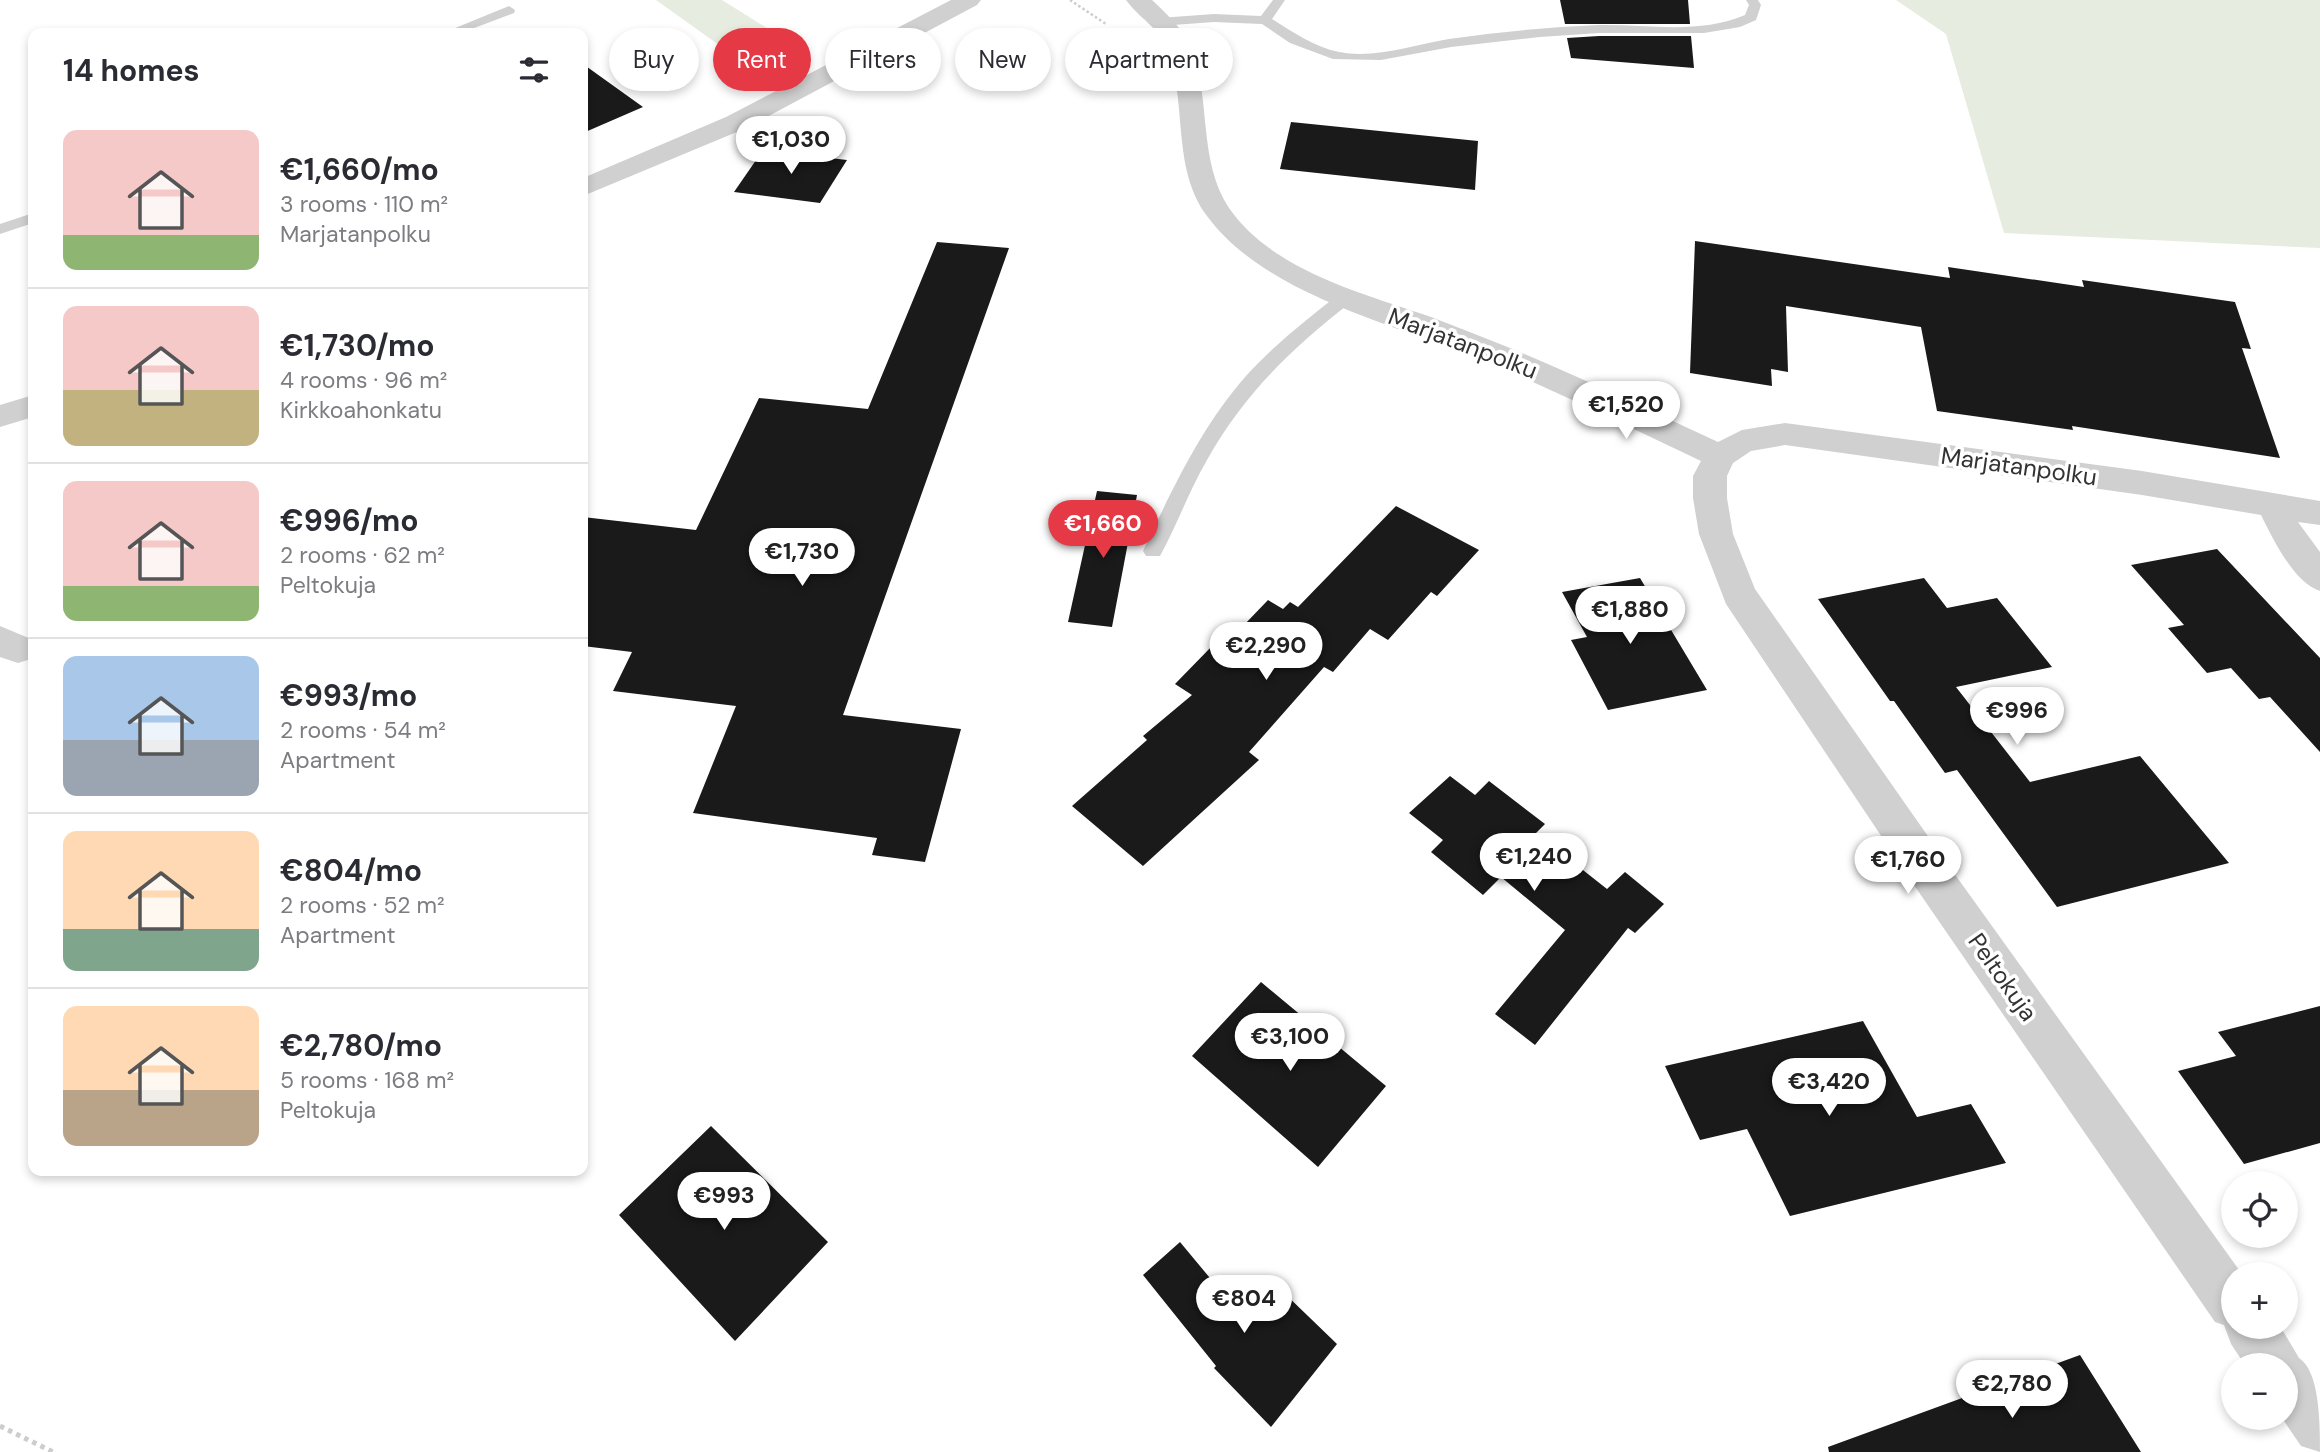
<!DOCTYPE html>
<html lang="en">
<head>
<meta charset="utf-8">
<style>
  body { margin:0; font-family:"DM Sans",sans-serif; background:#f2f2f3; color:#2b2b33; height:100vh; display:flex; flex-direction:column; font-size:26px; white-space:nowrap }
  * { box-sizing:border-box; margin:0 }
  p { font-size:23px; color:#7c7c81 }
  .icon { flex:none; width:38px; height:38px; fill:none; stroke:currentColor; stroke-width:2; stroke-linecap:round; stroke-linejoin:round }
  .map { position:relative; flex:1; overflow:hidden }
  .side { position:absolute; left:28px; top:28px; width:560px; height:1148px; display:flex; flex-direction:column; background:#fff; border-radius:14px; box-shadow:0 4px 10px #0003 }
  .side>* { flex:none }
  .hud { position:absolute; left:609px; top:28px; width:665px; height:63px; display:flex; gap:14px }
  .controls { position:absolute; left:2221px; top:1171px; display:grid; gap:14px }
  .controls a { display:grid; place-items:center; width:77px; height:77px; border-radius:50%; background:#fff; box-shadow:0 4px 10px #0003; font-size:35px }
  .price { position:absolute; translate:-50% -60px; padding:0 16px; border-radius:24px; background:#fff; color:#222; font-size:23px; line-height:46px; filter:drop-shadow(0 2px 4px #0008) }
  .price::after { content:''; position:absolute; left:50%; top:42px; width:21px; height:16px; margin-left:-10px; background:inherit; clip-path:polygon(0 0,100% 0,50% 100%) }
  .price.current { background:#e63946; color:#fff }
  ul { padding:0; list-style:none }
  li { display:flex; align-items:center; gap:21px; height:175px; padding:0 35px }
  li+li { border-top:2px solid #e1e1e2 }
  li span { display:grid; place-items:center; flex:none; width:196px; height:140px; border-radius:14px; color:#555 }
  li>.icon { margin-inline-start:auto }
  span .icon { width:84px; height:84px; fill:#fffc; stroke-width:1 }
  li b { font-size:30px }
  h2 { display:flex; justify-content:space-between; align-items:center; height:84px; padding:0 35px; font-size:30px }
  .pill { padding:0 24px; border-radius:32px; background:#fff; box-shadow:0 4px 10px #0003; font-size:24px; line-height:63px }
  .pill.current { background:#e63946; color:#fff }
  .map>svg:first-child { display:block }
</style>
</head>
<body>
<div class="map">
<svg width="2320" height="1452" viewBox="0 0 2320 1452">
  <rect width="100%" height="100%" fill="#fff"/>
  <path fill="#e6ecdf" d="M656 0H722L786 40 740 60Z
    M1896 0H2320V248L2004 233 1946 34Z"/>
  <path fill="#1a1a1a" d="M1560 0H1688L1690 24H1565Z
    M1599 36H1691L1694 68 1571 58 1567 38Z
    M583 64 643 107 583 133Z
    M1291 122 1478 141 1475 190 1280 169Z
    M763 150 847 160 820 203 734 192Z
    M1695 241 1950 278 1948 267 2084 287 2082 280 2235 302 2251 349 2242 348 2280 458 2072 426 2073 430 1937 411 1921 327 1786 306 1788 372 1771 369 1772 386 1690 373Z
    M937 242 1009 248 843 715 961 729 925 862 872 855 877 838 693 813 736 706 613 691 632 652 583 646V517L696 530 759 398 868 409Z
    M1097 491 1137 495 1112 627 1068 622Z
    M1396 506 1479 550 1437 596 1431 592 1388 640 1370 629 1333 672 1324 667 1249 752 1259 760 1143 866 1072 806 1147 740 1143 736 1192 695 1175 684 1213 645 1220 650 1268 600 1283 609 1290 602 1298 607Z
    M2217 549 2320 658V752L2270 697 2259 699 2231 668 2207 673 2168 628 2184 625 2131 565Z
    M1640 578 1707 690 1608 710 1571 640 1587 637 1562 592Z
    M1924 578 1947 608 1997 598 2052 667 1956 687 2030 782 2140 756 2229 863 2057 907 1957 770 1945 773 1894 701H1890L1818 599Z
    M1450 776 1475 795 1489 781 1545 824 1536 833 1607 889 1625 872 1664 904 1635 933 1628 928 1535 1045 1495 1014 1565 930 1501 877 1483 895 1431 852 1443 840 1409 813Z
    M1261 982 1386 1086 1318 1167 1192 1056Z
    M2320 1006V1143L2244 1164 2178 1071 2236 1056 2218 1032Z
    M1863 1021 1917 1117 1971 1104 2006 1163 1790 1216 1747 1129 1700 1140 1665 1066Z
    M711 1126 828 1242 735 1341 619 1215Z
    M1180 1242 1249 1325 1280 1289 1337 1344 1271 1427 1214 1368 1216 1366 1143 1275Z
    M2080 1355 2141 1452H1829L1828 1447Z"/>
  <g fill="none" stroke-linecap="round" stroke-linejoin="round">
    <path stroke="#cdcdcd" stroke-width="2.5" stroke-dasharray="2.5 2.5" stroke-linecap="butt" d="M1070 0 1106 24"/>
    <path stroke="#cdcdcd" stroke-width="5" stroke-dasharray="4.5 4.5" stroke-linecap="butt" d="M0 1426 53 1452"/>
    <path fill="#d0d0d0" fill-rule="evenodd" d="M1273 0H1285L1272 19C1293 32 1314 47 1339 52 1374 59 1414 45 1449 39 1498 32 1549 27 1598 25 1646 24 1699 35 1745 15L1749 5 1746 0H1758L1761 5 1756 20 1740 27 1704 33H1599L1540 37 1451 47 1381 60 1333 59 1290 43 1262 24 1214 22 1159 26 1152 22 1159 18 1214 14 1261 16Z
      M509 6 515 10 514 13 461 33H443Z
      M33 213V223L0 234V224Z
      M1344 294 1350 295 1352 299 1350 303C1292 348 1243 395 1207 460 1189 491 1177 525 1160 556H1146L1143 551C1172 490 1201 427 1246 376 1273 346 1306 320 1338 295Z"/>
    <path fill="#d0d0d0" fill-rule="evenodd" d="M1126 0H1152C1167 14 1184 30 1192 49 1211 100 1198 161 1229 208 1273 271 1362 293 1431 317 1458 327 1484 338 1510 348 1580 377 1649 410 1718 442L1742 430 1785 423 2142 471 2320 501V525L2298 522 2320 552V591C2294 583 2273 539 2261 515L2142 495 1785 445 1751 451 1733 463 1727 476V498L1733 534 1755 589 1946 862 2242 1274H2233V1326H2280L2299 1358C2320 1371 2320 1425 2320 1452L2301 1446 2282 1418H2286V1365H2245L2231 1344 2224 1325 2215 1322 1916 888 1726 604 1699 534 1693 498V476L1701 461C1631 428 1561 394 1490 363 1399 325 1267 297 1207 216 1171 167 1188 103 1167 48 1159 28 1138 17 1126 0Z
      M0 626 31 639 33 655 31 659 18 663 0 657Z"/>
    <path fill="#d0d0d0" fill-rule="evenodd" d="M951 0H981L977 5 744 129 583 196V178L726 117Z
      M33 395V417L0 427V405Z"/>
  </g>
  <g text-anchor="middle" dominant-baseline="central" stroke-width="7" stroke-linejoin="round" paint-order="stroke">
    <g font-size="24" fill="#333" stroke="#fff">
      <text transform="translate(1463 343) rotate(21)">Marjatanpolku</text>
      <text transform="translate(2019 466) rotate(8)">Marjatanpolku</text>
      <text transform="translate(2003 977) rotate(55)">Peltokuja</text>
    </g>
  </g>
</svg>
<div class="controls">
<a><svg class="icon" aria-label="locate" viewBox="0 0 24 24"><circle cx="12" cy="12" r="6"/><path d="M12 2v4M12 18v4M2 12h4M18 12h4"/></svg></a>
<a>+</a>
<a>−</a>
</div>
<b class="price" style="left:791px;top:176px">€1,030</b>
<b class="price" style="left:1626px;top:441px">€1,520</b>
<b class="price current" style="left:1103px;top:560px">€1,660</b>
<b class="price" style="left:802px;top:588px">€1,730</b>
<b class="price" style="left:1630px;top:646px">€1,880</b>
<b class="price" style="left:1266px;top:682px">€2,290</b>
<b class="price" style="left:2017px;top:747px">€996</b>
<b class="price" style="left:1534px;top:893px">€1,240</b>
<b class="price" style="left:1908px;top:896px">€1,760</b>
<b class="price" style="left:1290px;top:1073px">€3,100</b>
<b class="price" style="left:1829px;top:1118px">€3,420</b>
<b class="price" style="left:724px;top:1232px">€993</b>
<b class="price" style="left:1244px;top:1335px">€804</b>
<b class="price" style="left:2012px;top:1420px">€2,780</b>
<div class="hud">
<a class="pill">Buy</a>
<a class="pill current">Rent</a>
<a class="pill">Filters</a>
<a class="pill">New</a>
<a class="pill">Apartment</a>
</div>
<section class="side">
<h2>14 homes<svg class="icon" aria-label="filters" viewBox="0 0 24 24"><path d="M4 7h16M4 17h16"/><circle cx="9" cy="7" r="2"/><circle cx="15" cy="17" r="2"/></svg></h2>
<ul>
<li><span style="background:linear-gradient(#f6c9c9 75%,#8fb573 0)"><svg class="icon" aria-label="home" viewBox="0 0 24 24"><path d="M3 11l9-7 9 7M6 9v11h12V9"/></svg></span><div><b>€1,660/mo</b><p>3 rooms · 110 m²</p><p>Marjatanpolku</p></div></li>
<li><span style="background:linear-gradient(#f6c9c9 60%,#c2b280 0)"><svg class="icon" aria-label="home" viewBox="0 0 24 24"><path d="M3 11l9-7 9 7M6 9v11h12V9"/></svg></span><div><b>€1,730/mo</b><p>4 rooms · 96 m²</p><p>Kirkkoahonkatu</p></div></li>
<li><span style="background:linear-gradient(#f6c9c9 75%,#8fb573 0)"><svg class="icon" aria-label="home" viewBox="0 0 24 24"><path d="M3 11l9-7 9 7M6 9v11h12V9"/></svg></span><div><b>€996/mo</b><p>2 rooms · 62 m²</p><p>Peltokuja</p></div></li>
<li><span style="background:linear-gradient(#a9c7e8 60%,#9aa5b1 0)"><svg class="icon" aria-label="home" viewBox="0 0 24 24"><path d="M3 11l9-7 9 7M6 9v11h12V9"/></svg></span><div><b>€993/mo</b><p>2 rooms · 54 m²</p><p>Apartment</p></div></li>
<li><span style="background:linear-gradient(#ffd9b3 70%,#7fa58c 0)"><svg class="icon" aria-label="home" viewBox="0 0 24 24"><path d="M3 11l9-7 9 7M6 9v11h12V9"/></svg></span><div><b>€804/mo</b><p>2 rooms · 52 m²</p><p>Apartment</p></div></li>
<li><span style="background:linear-gradient(#ffd9b3 60%,#b9a48a 0)"><svg class="icon" aria-label="home" viewBox="0 0 24 24"><path d="M3 11l9-7 9 7M6 9v11h12V9"/></svg></span><div><b>€2,780/mo</b><p>5 rooms · 168 m²</p><p>Peltokuja</p></div></li>
</ul>
</section>
</div>
</body>
</html>
